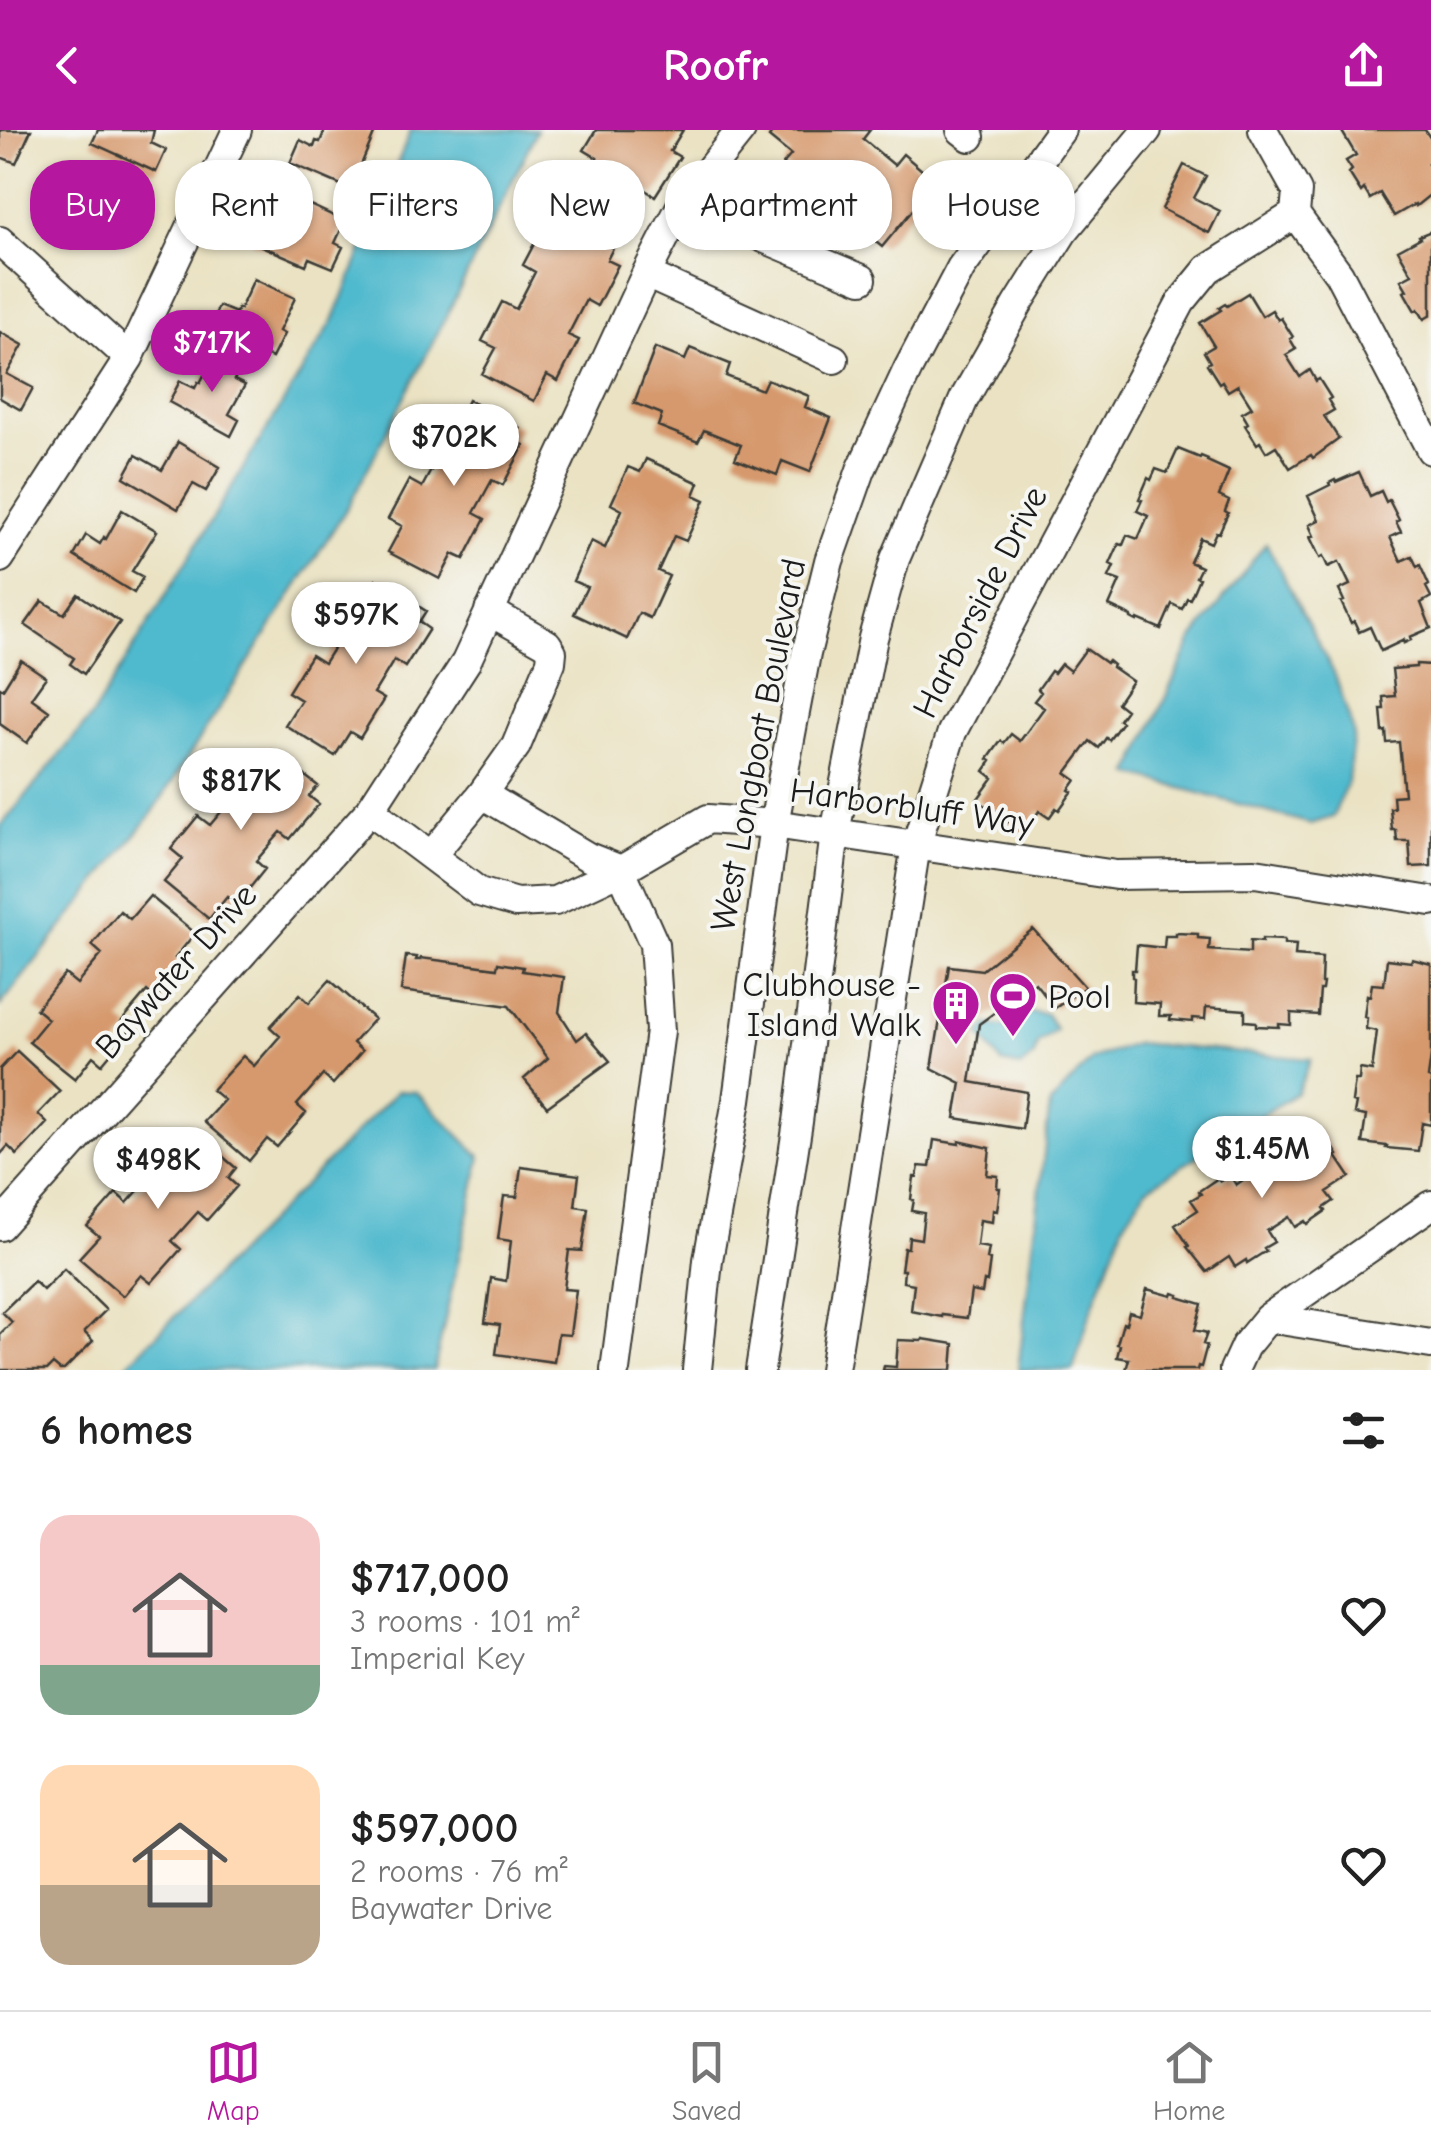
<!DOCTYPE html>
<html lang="en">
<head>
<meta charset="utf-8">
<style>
  body { margin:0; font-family:"Comic Neue",sans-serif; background:#f6f6f6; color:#222; height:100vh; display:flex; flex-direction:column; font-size:38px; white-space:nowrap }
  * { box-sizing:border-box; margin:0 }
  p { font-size:32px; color:#767676 }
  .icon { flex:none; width:55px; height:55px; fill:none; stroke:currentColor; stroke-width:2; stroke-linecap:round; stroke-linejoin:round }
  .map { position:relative; height:1240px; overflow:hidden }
  .side { display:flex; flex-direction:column; background:#fff; flex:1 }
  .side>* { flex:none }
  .hud { position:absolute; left:30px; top:30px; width:1372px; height:90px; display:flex; gap:20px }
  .price { position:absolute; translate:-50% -85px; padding:0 22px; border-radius:35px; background:#fff; color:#222; font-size:32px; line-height:65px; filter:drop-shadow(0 2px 5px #0008) }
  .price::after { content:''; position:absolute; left:50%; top:60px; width:30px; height:22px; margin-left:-15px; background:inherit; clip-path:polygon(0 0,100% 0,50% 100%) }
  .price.active { background:#b5179e; color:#fff }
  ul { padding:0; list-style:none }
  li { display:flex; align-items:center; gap:30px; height:250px; padding:0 40px }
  li span { display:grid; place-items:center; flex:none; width:280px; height:200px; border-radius:30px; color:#555 }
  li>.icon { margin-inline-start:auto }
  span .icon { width:120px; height:120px; fill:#fffc; stroke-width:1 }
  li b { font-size:42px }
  h2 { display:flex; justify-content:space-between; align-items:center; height:120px; padding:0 40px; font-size:42px }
  .pill { padding:0 35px; border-radius:40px; background:#fff; box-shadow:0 2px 8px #0004; font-size:35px; line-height:90px }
  .pill.active { background:#b5179e; color:#fff }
  header { display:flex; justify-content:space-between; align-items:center; height:130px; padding:0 40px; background:#b5179e; color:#fff; font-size:45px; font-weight:700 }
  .dock { display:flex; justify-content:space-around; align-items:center; height:140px; border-top:2px solid #e0e0e0; background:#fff; font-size:28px; color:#767676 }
  .dock a { display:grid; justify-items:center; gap:5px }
  .dock .active { color:#b5179e }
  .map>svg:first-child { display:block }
</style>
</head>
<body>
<header><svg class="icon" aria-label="back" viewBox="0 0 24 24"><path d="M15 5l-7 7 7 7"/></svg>Roofr<svg class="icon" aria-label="share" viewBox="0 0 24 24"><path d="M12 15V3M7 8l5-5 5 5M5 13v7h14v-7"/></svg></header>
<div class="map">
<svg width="1431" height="1240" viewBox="0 0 1431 1240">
  <rect width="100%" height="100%" fill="#f6f6f2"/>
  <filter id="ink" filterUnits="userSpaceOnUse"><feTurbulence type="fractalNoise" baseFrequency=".01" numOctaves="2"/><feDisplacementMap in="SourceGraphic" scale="20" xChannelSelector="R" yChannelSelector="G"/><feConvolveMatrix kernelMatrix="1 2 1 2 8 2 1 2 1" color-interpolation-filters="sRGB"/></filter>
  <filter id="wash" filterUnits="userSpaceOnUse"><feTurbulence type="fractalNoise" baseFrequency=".0048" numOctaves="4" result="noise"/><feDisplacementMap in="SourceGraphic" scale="40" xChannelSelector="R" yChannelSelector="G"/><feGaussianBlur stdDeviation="2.25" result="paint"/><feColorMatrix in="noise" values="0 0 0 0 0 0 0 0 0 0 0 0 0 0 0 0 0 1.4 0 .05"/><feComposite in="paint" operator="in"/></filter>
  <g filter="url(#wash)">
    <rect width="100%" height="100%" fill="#eae2c2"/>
    <path fill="#50b9cd" stroke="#366a74" stroke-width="2.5" d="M411 0H537L450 179 349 375 151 685 0 876V697L92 586 334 189Z
      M1266 413 1335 545 1354 603 1348 650 1333 687 1311 694 1130 644 1192 510Z
      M1023 875 1030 882 1046 884 1056 900 1037 914 1034 926 1021 937 1001 933 980 904 988 895 1008 897 1013 892 1008 885Z
      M1137 913 1311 929 1297 963 1146 1059 1124 1093 1089 1188 1073 1240H1018L1050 974 1092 929Z
      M397 961 416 962 481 1027 434 1240H122Z"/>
    <g id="blocks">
      <path fill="#d6996d" d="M0 0H31L16 33 0 27Z
        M98 0H154L151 13 166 20 156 42 92 13Z
        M325 0H366L374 4 358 42 363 44 355 61 290 33 300 10 314 17 316 11 320 12Z
        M596 0H683L670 21 680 27 655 66 645 60 630 84 581 53 597 28 584 20Z
        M774 0H870L863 9 894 35 903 24 936 52 882 117 848 89 856 79 826 54 818 63 783 34 791 25 769 7Z
        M1341 0H1425L1431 9V32L1428 34 1431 39V64L1416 76 1415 74 1394 86 1380 63 1370 69 1364 59 1361 62 1349 43 1352 40 1346 31 1356 25Z
        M90 35 101 40 98 45 144 69 133 91 107 77 92 107 61 91 64 85 54 80 64 61 74 66Z
        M1184 35 1206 46 1194 68 1220 81 1209 103 1162 79Z
        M299 70 345 91 335 113 343 117 333 138 309 128 306 135 252 112 262 89 284 98 286 93 288 94Z
        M561 91 613 118 607 130 618 135 597 176 586 170 568 205 579 210 558 251 547 245 534 271 482 244 496 218 482 211 502 172 516 179 535 142 523 135 542 99 554 105Z
        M1431 101V185L1424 189 1418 179 1415 181 1404 162 1407 160 1401 150 1412 144 1398 120 1420 108 1419 106Z
        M254 149 295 168 279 201 284 204 272 228 209 198 219 176 236 183 238 178 240 179Z
        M1248 163 1262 186 1272 180 1278 190 1281 188 1293 207 1290 209 1296 219 1286 225 1300 247 1310 240 1316 251 1319 249 1331 268 1328 270 1334 280 1324 286 1339 309 1313 328 1311 325 1290 338 1276 316 1266 322 1260 312 1257 314 1245 295 1248 293 1242 283 1252 277 1238 255 1228 261 1222 251 1219 253 1207 234 1210 232 1204 222 1214 216 1200 193 1221 180 1219 178 1225 174 1227 176Z
        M0 202 23 215 7 244 33 258 21 280 0 268Z
        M655 218 685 230 690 218 730 234 726 246 762 260 767 249 809 266 805 277 831 288 810 342 782 331 777 345 735 329 741 315 704 300 698 312 658 296 662 284 634 273Z
        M215 224 241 237 234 250 245 255 229 284 239 290 231 306 169 272 180 251 195 258 198 252 200 253Z
        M468 270 520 298 513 309 524 315 503 355 492 350 474 383 485 389 464 429 453 424 440 449 388 422 402 396 388 389 409 350 422 357 442 320 430 314 450 278 461 284Z
        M178 312 220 337 206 361 193 354 178 379 124 347 136 325 162 340Z
        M1178 319 1200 328 1201 326 1208 329 1207 331 1229 341 1219 366 1229 371 1225 381 1228 383 1219 403 1216 402 1211 413 1200 408 1190 432 1201 437 1196 447 1199 448 1190 469 1187 468 1182 479 1172 474 1161 499 1138 489 1137 491 1131 488V486L1109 476 1120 451 1109 447 1114 436 1110 434 1119 414 1123 415 1127 405 1138 409 1148 386 1137 381 1142 370 1139 369 1148 348 1151 350 1156 339 1167 343Z
        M646 329 699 353 694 365 705 370 686 411 674 406 658 441 669 446 650 488 639 483 627 509 574 484 587 457 573 451 591 411 605 418 622 380 611 374 628 337 640 342Z
        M1359 342 1370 366 1381 361 1386 372 1389 370 1399 390 1396 392 1401 402 1390 407 1401 431 1412 426 1417 437 1420 435 1429 455 1426 457 1431 467 1421 473 1431 498 1410 507 1411 510 1404 513V510L1381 521 1370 497 1359 502 1354 491 1351 493 1341 472 1344 471 1339 460 1350 455 1339 432 1328 437 1323 426 1320 428 1310 407 1314 406 1309 395 1319 390 1308 366 1330 355 1329 353 1335 350 1336 352Z
        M122 380 157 401 132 441 143 447 134 463 74 426 86 405 100 414 104 407 106 409Z
        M376 450 426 481 419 492 429 499 405 537 394 530 374 563 384 569 360 608 350 602 335 626 285 595 301 570 288 562 311 525 324 533 346 498 335 490 357 455 368 463Z
        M78 464 120 492 84 544 70 534 74 528 25 495 42 471 64 484Z
        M1086 519 1106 533 1108 531 1113 535 1112 537 1132 551 1117 573 1126 580 1119 590 1122 592 1109 610 1106 608 1099 618 1090 611 1066 643 1076 650 1069 660 1072 662 1059 680 1056 678 1049 688 1039 681 1024 703 1003 688 1002 690 996 686 998 684 977 670 993 648 984 641 991 631 988 629 1001 611 1004 613 1011 604 1020 611 1044 578 1034 571 1041 562 1038 559 1051 541 1054 543 1061 534 1070 541Z
        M21 530 46 547 31 568 49 581 27 613 0 594V557L3 559Z
        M1416 534 1431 535V736L1411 737 1409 711H1397L1396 700H1392L1390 678H1394L1393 666 1404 665 1399 612 1387 613 1386 601 1383 602 1381 579H1384L1383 567 1395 566 1392 539 1416 537Z
        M272 620 318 656 309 666 319 674 290 709 281 702 256 731 265 739 237 774 227 767 209 789 164 752 183 729 171 719 198 686 210 695 237 663 227 655 253 622 263 631Z
        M150 766 195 803 175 828 185 836 156 869 147 861 121 892 131 899 102 934 93 926 75 949 29 912 48 889 36 879 65 844 77 854 102 824 92 815 120 781 130 789Z
        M1033 799 1085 857 1055 878 1035 853 979 894 970 952 1027 962 1022 999 955 988 961 953 932 938 949 836 982 840Z
        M1176 803 1198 804V808L1210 809 1209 820 1250 823V811L1262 812V809L1284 810V814L1296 815 1295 826 1322 828 1321 853H1323L1322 860H1320L1318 885 1291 883V895L1279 894V897L1256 896V892L1245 891V880L1206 877 1205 889 1193 888V892L1170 890 1171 886H1159L1160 874 1133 872 1134 848 1132 847V840H1135L1137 815 1164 818 1165 806H1176Z
        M406 826 417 827 416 830H420L421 828 497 838 498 833 523 837 522 841 564 847 559 882 577 910 586 903 610 931 547 977 524 949 548 928 509 876 401 861Z
        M1387 829 1411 832 1412 829 1431 834V926L1428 948 1431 949V995L1422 993 1418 1021 1386 1018 1387 1016 1362 1013 1366 986 1354 984 1356 973 1352 972 1355 950H1359L1360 939 1372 941 1377 901 1366 899 1367 888 1364 887 1367 865 1370 866 1372 854 1384 855Z
        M330 850 374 889 353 913 362 921 333 954 323 945 297 975 306 983 277 1017 267 1009 249 1031 204 992 224 970 212 960 243 926 254 936 280 906 270 897 300 864 309 873Z
        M17 921 60 961 38 984 47 993 17 1025 8 1016 0 1025V939Z
        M192 1000 236 1038 228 1048 237 1056 207 1090 198 1082 172 1111 181 1119 151 1153 141 1145 123 1166 79 1128 99 1106 87 1096 116 1063 127 1073 155 1042 145 1033 173 1002 183 1011Z
        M1318 1000 1332 1020 1334 1019 1338 1025 1336 1026 1350 1047 1327 1062 1334 1071 1324 1078 1326 1081 1307 1094 1305 1091 1295 1097 1289 1087 1267 1101 1274 1112 1264 1118 1266 1121 1247 1133 1246 1130 1235 1137 1229 1127 1207 1142 1187 1117 1189 1116 1175 1095 1198 1080 1191 1070 1201 1064 1199 1061 1218 1048 1220 1051 1230 1045 1236 1055 1257 1040 1251 1030 1261 1024 1259 1021 1278 1009 1279 1012 1289 1005 1296 1015Z
        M934 1010 959 1014V1011L990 1018 987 1045 998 1046 997 1058H1000L997 1081 993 1080 992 1092 980 1090 977 1116 989 1118 987 1129 990 1130 987 1152 984 1151 982 1163 971 1161 967 1188 942 1185V1187L911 1181 914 1154 903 1152 904 1140H901L904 1118H908L909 1107 921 1109 924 1083 912 1081 914 1070 911 1069 914 1047H917L919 1036 930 1037Z
        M521 1037 579 1045 575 1076 588 1078 582 1121 569 1120 564 1159 576 1160 570 1205 558 1204 554 1232 496 1224 500 1195 485 1193 491 1148 506 1151 511 1111 498 1109 504 1066 517 1067Z
        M64 1139 106 1180 84 1202 93 1211 64 1240H60L53 1234 47 1240H0V1204L12 1192 2 1182 34 1151 43 1160Z
        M1147 1159 1172 1166 1173 1163 1179 1165 1178 1167 1202 1174 1195 1200 1207 1203 1203 1214 1207 1215 1201 1237 1198 1236 1197 1240H1126L1129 1229 1117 1227 1120 1215 1117 1214 1123 1193 1126 1194 1129 1182 1140 1185Z
        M923 1209 954 1214 952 1240H883L884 1236 896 1237 898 1210 922 1211Z"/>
    </g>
  </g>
  <g filter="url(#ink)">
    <use href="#blocks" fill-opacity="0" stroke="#3b3a35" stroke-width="2.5"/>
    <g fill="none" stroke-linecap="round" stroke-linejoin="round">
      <g stroke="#3b3a35" stroke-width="32">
        <path id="minor" d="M961 0 970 7
          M1263 0 1297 61 1295 84
          M682 74 862 149
          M0 111 129 228
          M646 144 834 229
          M0 428 129 228 237 0
          M482 664 516 616 551 532 552 522 547 514 489 481
          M370 680 479 762 516 773 555 771 621 740 708 689 774 694 1116 745 1255 743 1431 771
          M431 726 482 664 588 727 621 740 654 814 660 901 615 1240
          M0 1096 370 680 466 532 646 144 682 74 741 0
          M1268 1188 1431 1075
          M697 1240 708 1130 737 970 774 694 806 524 829 431 861 340 908 239 961 138 1061 0
          M760 1240 798 992 835 703 873 508 895 429 964 269 1018 174 1063 102 1147 0
          M834 1240 916 715 952 602 1181 172 1208 139 1295 84 1339 144 1431 320
          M1234 1240 1245 1216 1268 1188 1431 1214"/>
      </g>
      <use href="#minor" stroke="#fff" stroke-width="28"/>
    </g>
  </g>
  <defs>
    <g id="stadium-pin" transform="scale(2.5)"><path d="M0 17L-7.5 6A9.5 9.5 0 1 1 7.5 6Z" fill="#b5179e" stroke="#f6f6f2"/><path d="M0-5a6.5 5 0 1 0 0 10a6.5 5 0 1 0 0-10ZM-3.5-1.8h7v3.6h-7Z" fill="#fff"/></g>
    <g id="building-pin" transform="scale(2.5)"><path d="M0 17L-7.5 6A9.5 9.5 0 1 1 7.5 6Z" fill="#b5179e" stroke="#f6f6f2"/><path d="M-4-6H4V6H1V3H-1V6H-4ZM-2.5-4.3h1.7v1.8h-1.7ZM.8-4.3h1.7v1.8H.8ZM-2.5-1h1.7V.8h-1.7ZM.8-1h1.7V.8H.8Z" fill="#fff"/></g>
  </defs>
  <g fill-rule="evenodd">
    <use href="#stadium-pin" x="1013" y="866"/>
    <use href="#building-pin" x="956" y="874"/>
  </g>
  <g text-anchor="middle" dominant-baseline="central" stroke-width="8" stroke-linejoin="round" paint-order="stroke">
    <g font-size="35" fill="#1c1c1c" stroke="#f6f6f2">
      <text transform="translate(980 472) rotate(-63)">Harborside Drive</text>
      <text transform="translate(758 615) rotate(-79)">West Longboat Boulevard</text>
      <text transform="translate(912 677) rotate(8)">Harborbluff Way</text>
      <text transform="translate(176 841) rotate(-48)">Baywater Drive</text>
    </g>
    <g font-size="35" fill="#1c1c1c" stroke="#f6f6f2" text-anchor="end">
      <text x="921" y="854">Clubhouse -<tspan x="921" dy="40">Island Walk</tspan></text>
      <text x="1048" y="866" text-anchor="start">Pool</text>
    </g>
  </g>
</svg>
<b class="price active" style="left:212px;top:265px">$717K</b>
<b class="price" style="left:454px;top:359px">$702K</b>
<b class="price" style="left:356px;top:537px">$597K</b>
<b class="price" style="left:241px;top:703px">$817K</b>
<b class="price" style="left:1262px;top:1071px">$1.45M</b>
<b class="price" style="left:158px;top:1082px">$498K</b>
<div class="hud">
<a class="pill active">Buy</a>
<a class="pill">Rent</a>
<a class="pill">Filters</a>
<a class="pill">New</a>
<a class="pill">Apartment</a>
<a class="pill">House</a>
</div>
</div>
<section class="side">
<h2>6 homes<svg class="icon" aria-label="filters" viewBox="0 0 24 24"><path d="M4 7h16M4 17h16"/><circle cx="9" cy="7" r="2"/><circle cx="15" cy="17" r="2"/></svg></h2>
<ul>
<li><span style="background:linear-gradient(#f6c9c9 75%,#7fa58c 0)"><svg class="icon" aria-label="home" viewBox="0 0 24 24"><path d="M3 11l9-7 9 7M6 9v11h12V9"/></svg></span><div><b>$717,000</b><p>3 rooms · 101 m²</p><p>Imperial Key</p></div><svg class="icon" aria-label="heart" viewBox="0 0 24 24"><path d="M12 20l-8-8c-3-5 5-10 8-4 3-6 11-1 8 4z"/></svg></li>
<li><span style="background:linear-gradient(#ffd9b3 60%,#b9a48a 0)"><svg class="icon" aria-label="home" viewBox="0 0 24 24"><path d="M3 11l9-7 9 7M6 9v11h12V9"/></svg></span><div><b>$597,000</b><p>2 rooms · 76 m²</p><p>Baywater Drive</p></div><svg class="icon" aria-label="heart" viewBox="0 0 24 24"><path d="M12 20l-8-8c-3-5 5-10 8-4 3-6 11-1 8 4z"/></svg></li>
</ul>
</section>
<nav class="dock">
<a class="active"><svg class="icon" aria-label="map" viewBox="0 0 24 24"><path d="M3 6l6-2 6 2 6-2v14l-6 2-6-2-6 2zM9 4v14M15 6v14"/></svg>Map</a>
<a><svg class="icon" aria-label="saved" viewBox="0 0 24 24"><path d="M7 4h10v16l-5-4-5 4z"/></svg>Saved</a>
<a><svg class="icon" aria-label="home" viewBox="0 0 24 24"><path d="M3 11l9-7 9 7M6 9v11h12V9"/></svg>Home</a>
</nav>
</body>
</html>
